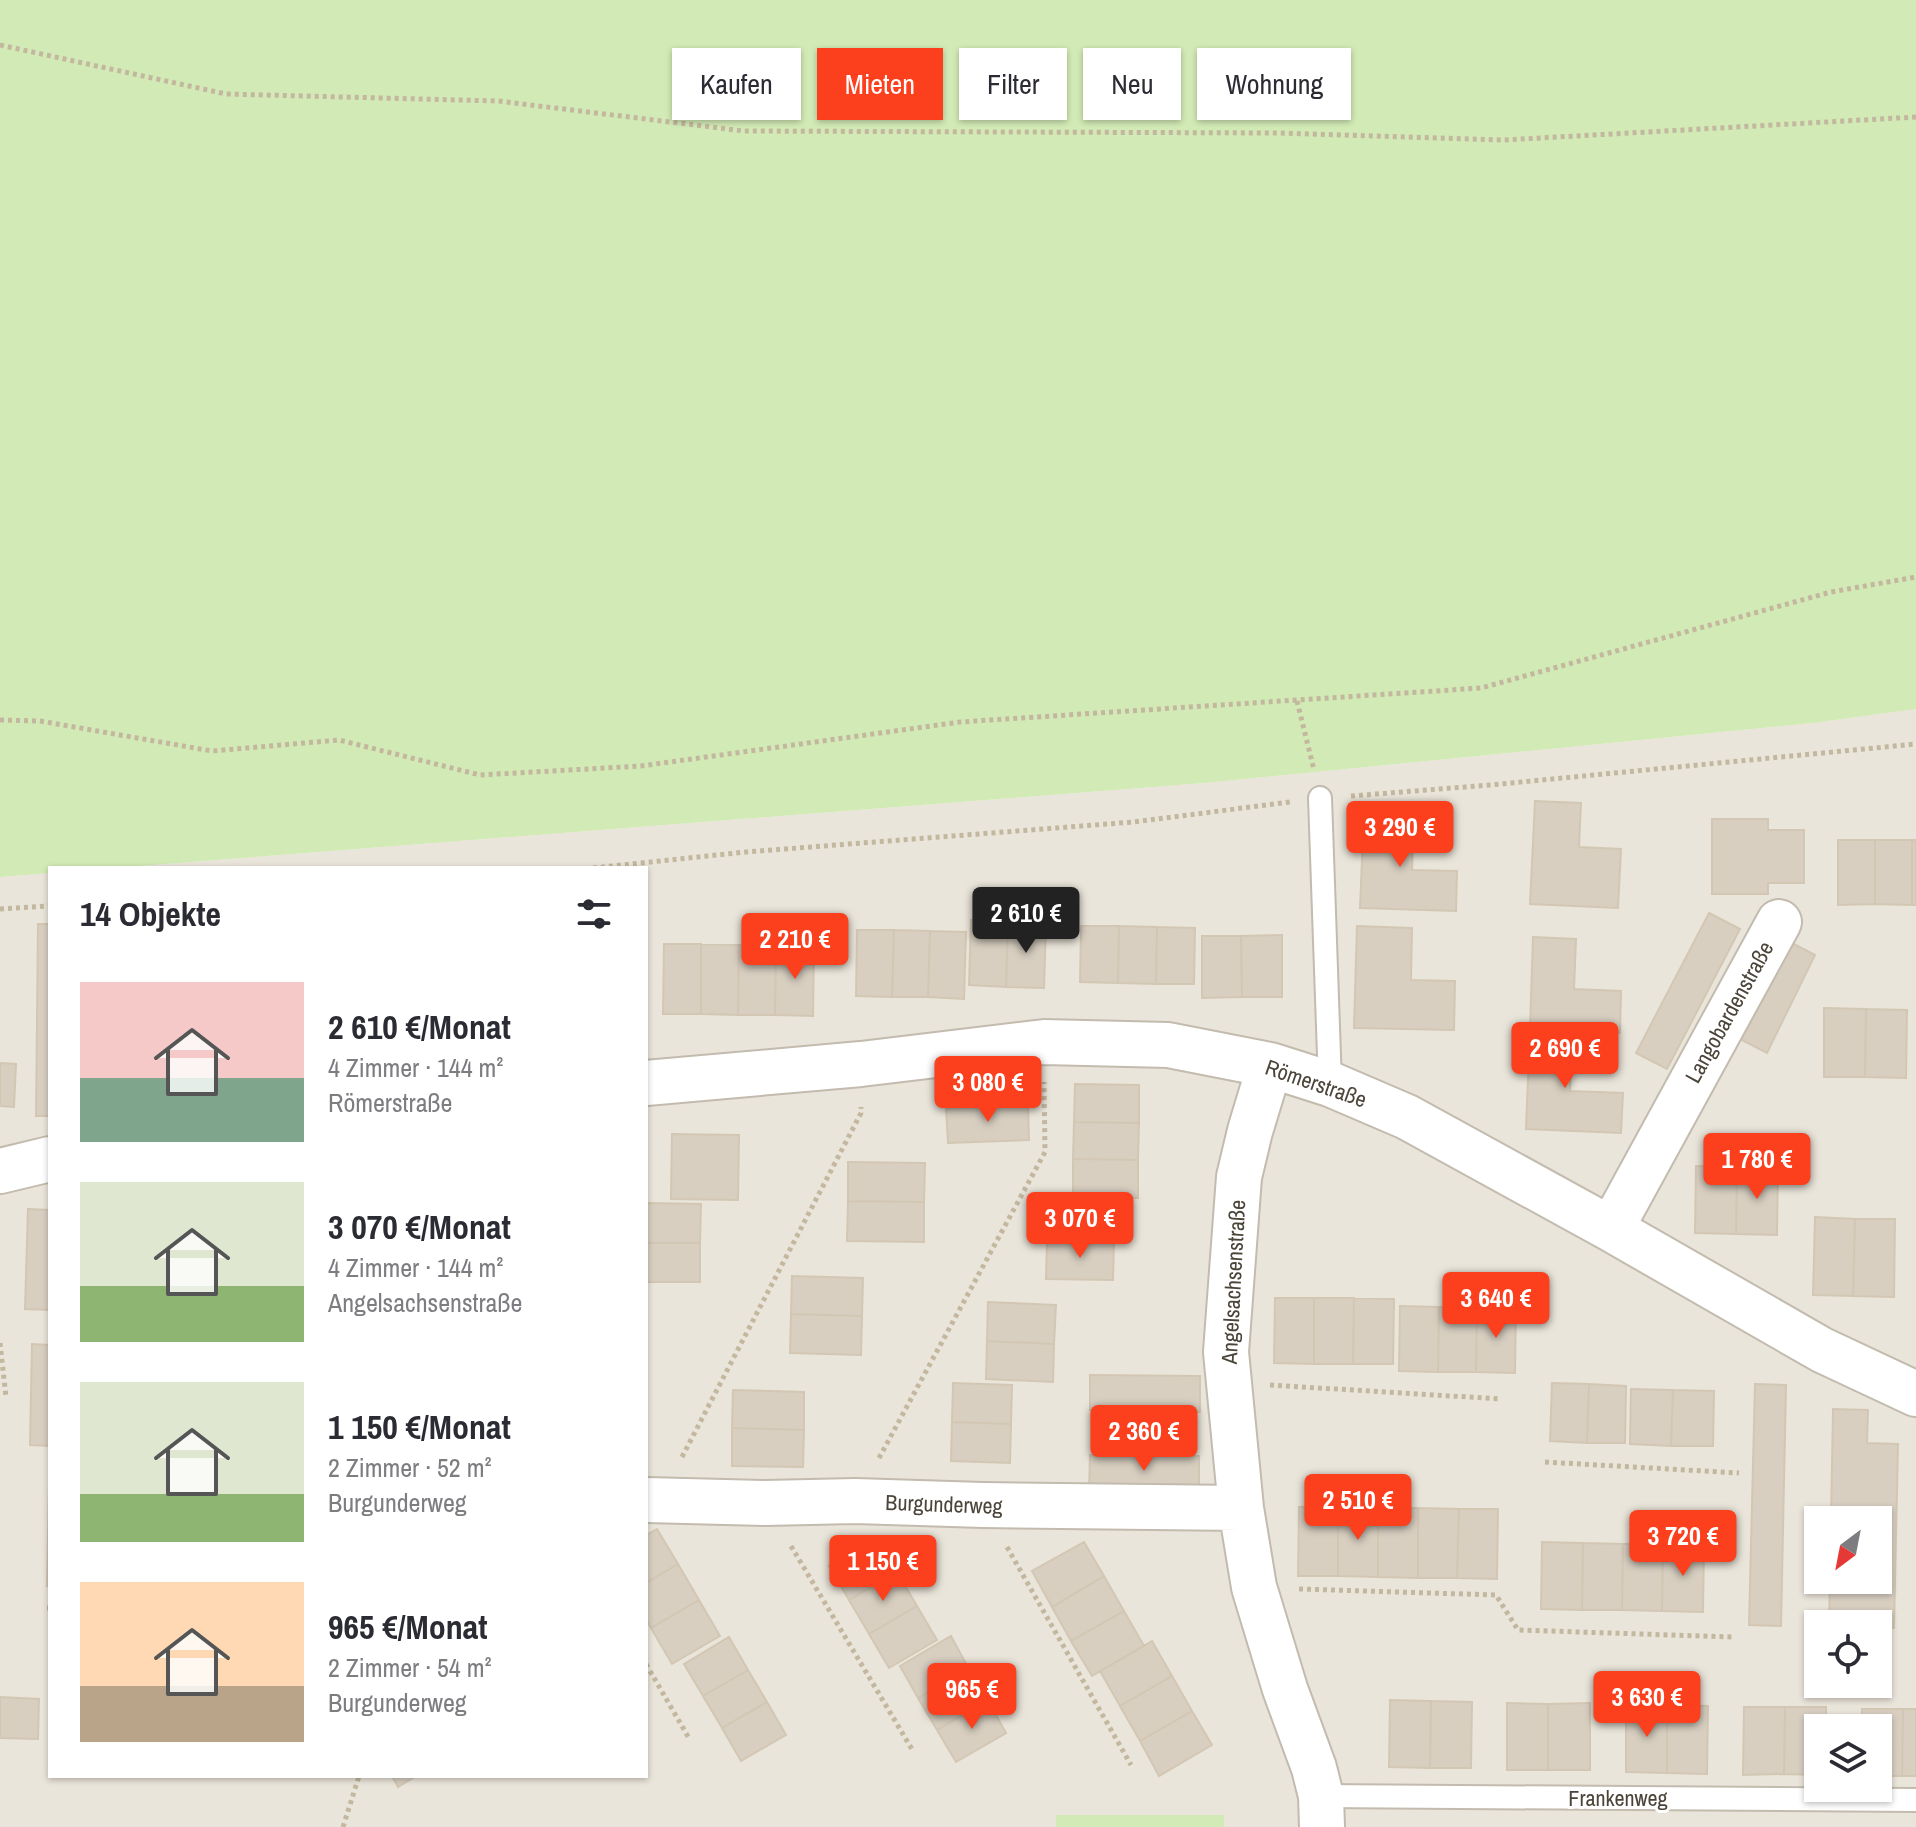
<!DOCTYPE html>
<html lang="de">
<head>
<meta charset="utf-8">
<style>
  body { margin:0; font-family:"Archivo Narrow",sans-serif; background:#f7f7f7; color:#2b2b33; height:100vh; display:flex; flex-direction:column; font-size:30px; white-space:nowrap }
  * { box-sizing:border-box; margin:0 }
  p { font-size:26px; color:#7c7c81 }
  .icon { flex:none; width:44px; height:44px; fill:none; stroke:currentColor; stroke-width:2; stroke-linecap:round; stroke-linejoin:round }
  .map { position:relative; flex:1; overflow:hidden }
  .side { position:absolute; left:48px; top:866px; width:600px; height:912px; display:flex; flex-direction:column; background:#fff; border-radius:0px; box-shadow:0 2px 6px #0004 }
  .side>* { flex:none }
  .guide { position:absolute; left:672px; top:48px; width:760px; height:72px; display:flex; gap:16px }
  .needle { width:52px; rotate:212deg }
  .controls { position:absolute; left:1804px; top:1506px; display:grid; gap:16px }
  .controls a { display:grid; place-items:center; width:88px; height:88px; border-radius:0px; background:#fff; box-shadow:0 2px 6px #0004; font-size:40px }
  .price { position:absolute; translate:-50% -68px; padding:0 18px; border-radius:8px; background:#fc3f1d; color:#fff; font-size:26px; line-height:52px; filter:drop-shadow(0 2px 4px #0008) }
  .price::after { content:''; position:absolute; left:50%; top:48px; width:24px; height:18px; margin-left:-12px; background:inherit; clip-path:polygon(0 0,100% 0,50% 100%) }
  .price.on { background:#222; color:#fff }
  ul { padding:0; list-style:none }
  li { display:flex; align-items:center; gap:24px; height:200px; padding:0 32px }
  li span { display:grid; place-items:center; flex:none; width:224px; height:160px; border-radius:0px; color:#555 }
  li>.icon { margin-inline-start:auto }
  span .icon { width:96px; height:96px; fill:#fffc; stroke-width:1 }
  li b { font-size:34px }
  h2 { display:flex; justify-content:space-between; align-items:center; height:96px; padding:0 32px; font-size:34px }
  .chip { padding:0 28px; border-radius:0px; background:#fff; box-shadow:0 2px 6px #0004; font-size:28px; line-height:72px }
  .chip.on { background:#fc3f1d; color:#fff }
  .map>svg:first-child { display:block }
</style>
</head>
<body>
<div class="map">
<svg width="1916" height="1827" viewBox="0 0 1916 1827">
  <rect width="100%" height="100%" fill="#f6f3ec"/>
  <path fill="#eae5da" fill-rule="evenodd" d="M1916 709V1827H0V877L50 873V1776H646V868H114L1204 783 1813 723ZM1818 1520H1878V1580H1818ZM1818 1624H1878V1684H1818ZM1818 1728H1878V1788H1818Z"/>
  <path fill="#d2eab5" d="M0 0H1916V709L1813 723 1204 783 114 868H50V873L0 877Z
    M1056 1815H1224V1827H1056Z"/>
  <path fill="#d8cfc1" stroke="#d3c7b4" stroke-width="2" d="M1535 801 1581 803 1579 847 1621 849 1618 908 1530 904Z
    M1364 812 1414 814 1412 870 1457 871 1456 911 1360 908Z
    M1712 819H1768V830H1804V883H1768V894H1712Z
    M1838 840H1875V904L1838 905Z
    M1875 840H1912V905L1875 904Z
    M1912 840H1916V905H1912Z
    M1709 913 1740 929 1667 1069 1636 1053Z
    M971 920 1008 921 1006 987 969 985Z
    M1008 921 1046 923 1044 988 1006 987Z
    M38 924H50V1116H36Z
    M1081 926H1119L1118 983 1080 982Z
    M1119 926 1157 927 1156 984 1118 983Z
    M1357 926 1412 928 1411 980 1455 981 1454 1030 1354 1028Z
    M1157 927 1195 928 1194 984H1156Z
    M857 930H894L892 997 856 996Z
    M894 930 930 931 928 997H892Z
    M930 931 966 932 964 999 928 997Z
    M1282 935V997H1242L1241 936Z
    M1202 936H1241L1242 997 1202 998Z
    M1533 937 1576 939 1574 989 1621 991 1620 1033 1530 1029Z
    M1786 940 1815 955 1767 1053 1738 1038Z
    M664 944H701V1014H663Z
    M701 944 739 945 738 1015 701 1014Z
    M739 945 776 946 775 1015H738Z
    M776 946H814L813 1016 775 1015Z
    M1824 1008 1866 1009 1865 1077H1824Z
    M1866 1009 1907 1010 1906 1078 1865 1077Z
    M1530 1029 1573 1031 1570 1091 1623 1093 1621 1133 1526 1129Z
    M0 1063 16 1064 14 1107 0 1106Z
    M1075 1084 1139 1085V1123L1074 1122Z
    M1028 1105 1029 1140 948 1143 946 1109Z
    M1074 1122 1139 1123 1138 1160 1073 1159Z
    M672 1134 739 1135 738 1200 671 1199Z
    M1073 1159 1138 1160V1198L1073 1197Z
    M848 1162 925 1163 924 1202 848 1201Z
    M1696 1166 1737 1167 1736 1234 1695 1233Z
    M1737 1167H1778L1777 1235 1736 1234Z
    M848 1201 924 1202V1242L847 1241Z
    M1047 1201 1114 1202V1241L1047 1240Z
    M646 1203 701 1204 700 1243H646Z
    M28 1209 50 1210V1310L25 1309Z
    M1815 1217 1855 1219 1853 1296 1813 1295Z
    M1855 1219H1895L1894 1297 1853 1296Z
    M1047 1240 1114 1241 1113 1280 1046 1279Z
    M646 1243H700V1282H646Z
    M792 1276 863 1278 862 1316 791 1314Z
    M1275 1298H1314V1364L1274 1363Z
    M1314 1298H1354L1353 1364H1314Z
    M1354 1298 1394 1299 1393 1364H1353Z
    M988 1302 1056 1305 1054 1344 987 1341Z
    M1400 1306 1439 1307 1438 1372 1399 1371Z
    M1439 1307H1477L1476 1372H1438Z
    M1477 1307 1516 1308 1515 1373 1476 1372Z
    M791 1314 862 1316 861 1355 790 1353Z
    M987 1341 1054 1344 1053 1382 986 1379Z
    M32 1344 50 1345V1446L30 1445Z
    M1090 1375 1200 1376V1412L1090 1410Z
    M953 1383 1012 1385 1011 1424 952 1422Z
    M1552 1383 1589 1384 1587 1443 1550 1441Z
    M1589 1384 1626 1386 1625 1443H1587Z
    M1755 1384 1786 1385 1781 1626 1749 1625Z
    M1631 1389 1673 1390 1671 1446 1630 1444Z
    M733 1390 804 1392V1430L732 1428Z
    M1673 1390 1714 1391 1713 1446H1671Z
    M1833 1409 1868 1410 1867 1443 1898 1444 1894 1628H1878V1624H1829L1830 1580H1878V1520H1831Z
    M952 1422 1011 1424 1010 1463 951 1461Z
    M732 1428 804 1430 803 1467 732 1466Z
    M1090 1455 1199 1456V1491L1089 1490Z
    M49 1485H50V1586H47Z
    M1299 1507H1338V1576H1298Z
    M1338 1507 1378 1508V1577L1338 1576Z
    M1378 1508H1418V1578L1378 1577Z
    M1418 1508 1459 1509 1457 1578H1418Z
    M1459 1509H1498L1497 1579 1457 1578Z
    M657 1529 678 1564 646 1583V1535Z
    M877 1538 897 1572 849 1600 829 1566Z
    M1084 1542 1104 1576 1052 1607 1032 1571Z
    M1542 1542 1583 1543 1582 1610 1541 1609Z
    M1583 1543 1623 1544 1622 1610H1582Z
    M1623 1544H1663L1662 1611 1622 1610Z
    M1663 1544 1704 1545 1703 1612 1662 1611Z
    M678 1564 699 1600 651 1628 646 1619V1583Z
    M897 1572 917 1606 869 1634 849 1600Z
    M1104 1576 1124 1611 1071 1641 1052 1607Z
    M699 1600 720 1636 672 1664 651 1628Z
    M917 1606 937 1640 889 1668 869 1634Z
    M1124 1611 1144 1646 1092 1676 1071 1641Z
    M951 1636 969 1669 918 1698 900 1666Z
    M729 1637 748 1670 703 1696 684 1664Z
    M1152 1641 1172 1676 1120 1706 1100 1671Z
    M969 1669 988 1700 937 1730 918 1698Z
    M748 1670 767 1702 722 1728 703 1696Z
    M1172 1676 1192 1711 1140 1741 1120 1706Z
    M0 1697 39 1699 38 1739 0 1738Z
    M988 1700 1006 1733 956 1762 937 1730Z
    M1390 1700 1431 1701 1430 1768 1389 1767Z
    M1431 1701 1472 1702 1471 1768H1430Z
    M767 1702 786 1735 741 1761 722 1728Z
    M1507 1703 1548 1704V1770H1507Z
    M1590 1703V1770H1548V1704Z
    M1626 1705H1667V1773L1626 1772Z
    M1667 1705 1708 1706 1707 1774 1667 1773Z
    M1744 1707H1785L1784 1774 1743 1775Z
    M1785 1707H1826V1728H1818V1775L1784 1774Z
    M1862 1709H1903L1902 1776H1878V1728H1862Z
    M1903 1709H1916V1776H1902Z
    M1192 1711 1212 1745 1159 1776 1140 1741Z
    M392 1776H416L398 1787Z"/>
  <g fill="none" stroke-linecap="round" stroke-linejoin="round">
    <g stroke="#c2bbae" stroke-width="26">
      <path id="lane" d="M1320 798 1330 1084
        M1321 1796 1916 1800"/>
    </g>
    <g stroke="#c2bbae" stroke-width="48">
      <path id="street" d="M1270 1065 1250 1131 1239 1177 1226 1352 1241 1508 1254 1587 1285 1689 1314 1768 1321 1796 1322 1827
        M646 1083 861 1064 1044 1042 1168 1045 1270 1065 1330 1084 1407 1117 1611 1229 1822 1350 1916 1394
        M0 1171 50 1159
        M1611 1229 1779 922
        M646 1500 765 1503 855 1501 983 1505 1241 1508"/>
    </g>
    <path stroke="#c4b79f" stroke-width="5" stroke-dasharray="4 4" stroke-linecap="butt" d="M0 45 226 94 498 101 744 131 1277 133 1504 140 1916 117
      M1297 701 1314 770
      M0 720 40 721 212 751 339 740 480 775 641 766 960 722 1481 688 1831 592 1916 577
      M1351 796 1490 785 1916 744
      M593 868 746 852 1133 822 1290 802
      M0 909 50 906
      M0 1343 6 1397
      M1270 1385 1501 1399
      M682 1457 861 1113V1107
      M879 1458 1045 1152 1044 1082
      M1545 1462 1739 1473
      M791 1546 913 1751
      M1007 1547 1131 1765
      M1299 1589 1496 1595 1518 1630 1732 1637
      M47 1608H50
      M646 1664 690 1740
      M343 1827 359 1776"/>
    <use href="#lane" stroke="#fff" stroke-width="22"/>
    <use href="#street" stroke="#fff" stroke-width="44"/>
  </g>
  <g text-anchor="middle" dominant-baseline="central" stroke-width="6" stroke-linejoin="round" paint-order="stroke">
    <g font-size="22" fill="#4b4439" stroke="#fff">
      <text transform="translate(1729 1012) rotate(-61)">Langobardenstraße</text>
      <text transform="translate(1316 1083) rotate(19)">Römerstraße</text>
      <text transform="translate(1233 1282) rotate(-87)">Angelsachsenstraße</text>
      <text transform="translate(944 1504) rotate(2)">Burgunderweg</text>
      <text x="1618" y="1798">Frankenweg</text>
    </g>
  </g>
</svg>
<div class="controls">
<a><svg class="needle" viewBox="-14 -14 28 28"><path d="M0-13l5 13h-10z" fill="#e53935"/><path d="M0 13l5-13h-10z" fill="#7c7c81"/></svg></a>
<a><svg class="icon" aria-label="locate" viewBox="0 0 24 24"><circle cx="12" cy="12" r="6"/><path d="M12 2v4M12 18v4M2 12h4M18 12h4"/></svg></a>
<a><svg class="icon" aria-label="layers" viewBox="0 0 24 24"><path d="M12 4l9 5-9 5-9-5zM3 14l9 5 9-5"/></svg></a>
</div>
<b class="price" style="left:1400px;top:869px">3 290 €</b>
<b class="price on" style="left:1026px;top:955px">2 610 €</b>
<b class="price" style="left:795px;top:981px">2 210 €</b>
<b class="price" style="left:1565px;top:1090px">2 690 €</b>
<b class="price" style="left:988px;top:1124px">3 080 €</b>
<b class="price" style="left:1757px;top:1201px">1 780 €</b>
<b class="price" style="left:1080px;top:1260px">3 070 €</b>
<b class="price" style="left:1496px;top:1340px">3 640 €</b>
<b class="price" style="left:1144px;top:1473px">2 360 €</b>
<b class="price" style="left:1358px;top:1542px">2 510 €</b>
<b class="price" style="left:1683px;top:1578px">3 720 €</b>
<b class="price" style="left:883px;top:1603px">1 150 €</b>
<b class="price" style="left:972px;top:1731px">965 €</b>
<b class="price" style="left:1647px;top:1739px">3 630 €</b>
<div class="guide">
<a class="chip">Kaufen</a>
<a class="chip on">Mieten</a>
<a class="chip">Filter</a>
<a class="chip">Neu</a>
<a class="chip">Wohnung</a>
</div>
<section class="side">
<h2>14 Objekte<svg class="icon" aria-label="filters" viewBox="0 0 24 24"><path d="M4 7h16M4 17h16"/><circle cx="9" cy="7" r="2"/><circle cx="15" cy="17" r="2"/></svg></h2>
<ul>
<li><span style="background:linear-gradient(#f6c9c9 60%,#7fa58c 0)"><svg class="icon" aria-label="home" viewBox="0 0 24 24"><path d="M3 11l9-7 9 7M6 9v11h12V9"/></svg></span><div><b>2 610 €/Monat</b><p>4 Zimmer · 144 m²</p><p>Römerstraße</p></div></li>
<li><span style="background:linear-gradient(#dfe7d0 65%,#8fb573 0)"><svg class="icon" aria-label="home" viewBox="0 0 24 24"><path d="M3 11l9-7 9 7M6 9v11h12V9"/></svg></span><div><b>3 070 €/Monat</b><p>4 Zimmer · 144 m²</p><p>Angelsachsenstraße</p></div></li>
<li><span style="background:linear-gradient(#dfe7d0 70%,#8fb573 0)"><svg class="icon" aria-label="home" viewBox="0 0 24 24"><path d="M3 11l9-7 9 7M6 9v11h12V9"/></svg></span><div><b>1 150 €/Monat</b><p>2 Zimmer · 52 m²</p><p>Burgunderweg</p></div></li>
<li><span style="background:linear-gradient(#ffd9b3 65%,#b9a48a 0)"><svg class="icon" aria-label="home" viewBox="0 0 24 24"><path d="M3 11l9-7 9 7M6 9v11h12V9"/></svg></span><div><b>965 €/Monat</b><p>2 Zimmer · 54 m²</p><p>Burgunderweg</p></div></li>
</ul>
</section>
</div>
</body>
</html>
